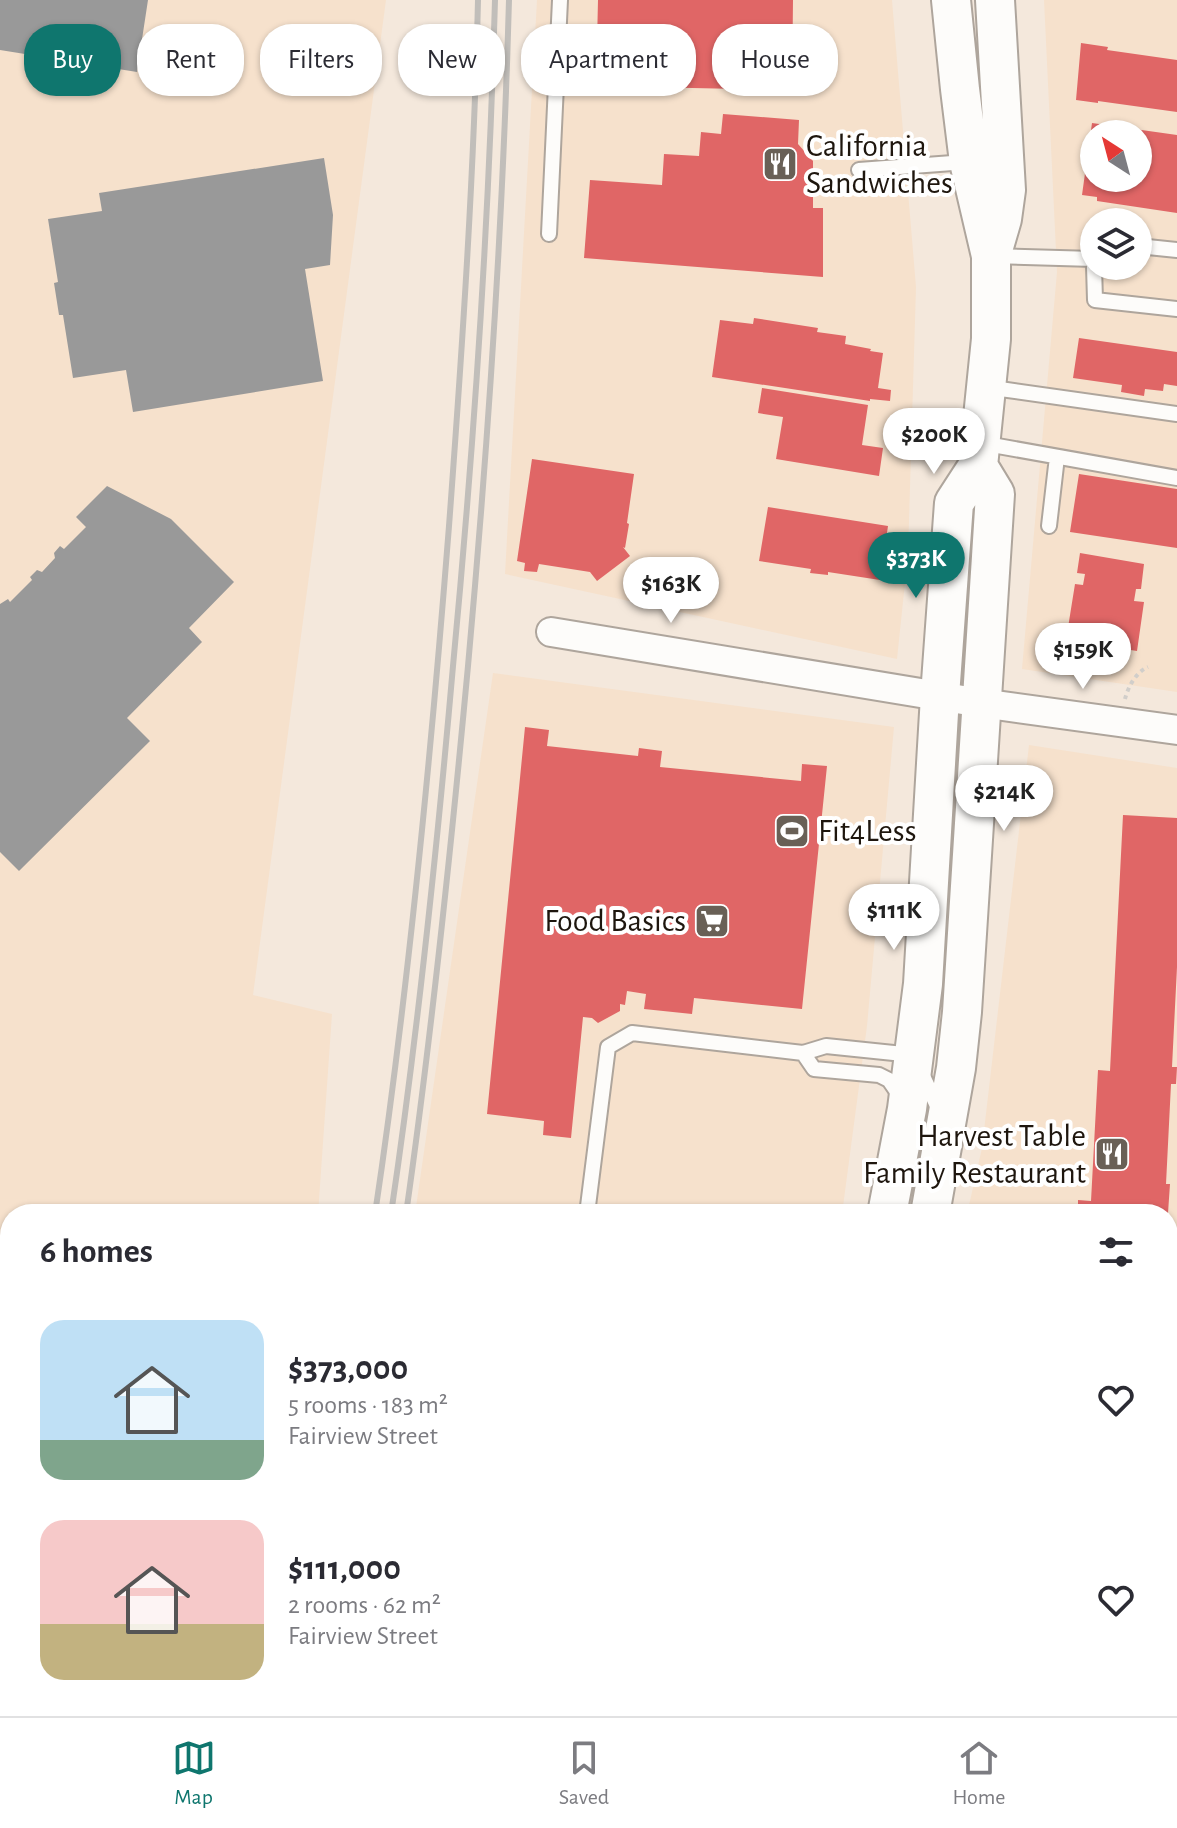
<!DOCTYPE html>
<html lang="en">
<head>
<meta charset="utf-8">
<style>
  body { margin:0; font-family:"Alegreya Sans",sans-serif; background:#f2f2f3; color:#2b2b33; height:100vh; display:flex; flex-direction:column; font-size:30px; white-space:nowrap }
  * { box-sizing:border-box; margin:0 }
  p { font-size:26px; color:#7c7c81 }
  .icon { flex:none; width:44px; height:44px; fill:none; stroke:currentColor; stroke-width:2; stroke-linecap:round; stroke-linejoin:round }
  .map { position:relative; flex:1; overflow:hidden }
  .sheet { position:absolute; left:0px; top:1204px; width:1178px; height:512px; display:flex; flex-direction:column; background:#fff; border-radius:32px 32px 0 0; box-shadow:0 2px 6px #0004 }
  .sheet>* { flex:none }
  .guide { position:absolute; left:24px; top:24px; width:1130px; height:72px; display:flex; gap:16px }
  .needle { width:52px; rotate:324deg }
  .tools { position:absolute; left:1080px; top:120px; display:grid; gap:16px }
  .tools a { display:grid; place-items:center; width:72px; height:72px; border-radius:50%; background:#fff; box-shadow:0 2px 6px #0004; font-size:40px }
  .price { position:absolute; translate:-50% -68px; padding:0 18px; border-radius:28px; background:#fff; color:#222; font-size:26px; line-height:52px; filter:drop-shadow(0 2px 4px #0008) }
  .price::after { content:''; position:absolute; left:50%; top:48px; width:24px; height:18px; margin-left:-12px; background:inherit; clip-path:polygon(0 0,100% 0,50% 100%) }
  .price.selected { background:#0f766e; color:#fff }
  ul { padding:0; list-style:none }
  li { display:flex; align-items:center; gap:24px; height:200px; padding:0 40px }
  li span { display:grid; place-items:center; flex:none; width:224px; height:160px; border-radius:24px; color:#555 }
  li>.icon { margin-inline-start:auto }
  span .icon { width:96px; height:96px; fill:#fffc; stroke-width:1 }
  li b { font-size:34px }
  h2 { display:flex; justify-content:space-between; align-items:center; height:96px; padding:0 40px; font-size:34px }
  .tag { padding:0 28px; border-radius:32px; background:#fff; box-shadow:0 2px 6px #0004; font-size:28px; line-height:72px }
  .tag.selected { background:#0f766e; color:#fff }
  .tab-bar { display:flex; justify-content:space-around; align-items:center; height:112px; border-top:2px solid #e1e1e2; background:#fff; font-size:22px; color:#7c7c81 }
  .tab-bar a { display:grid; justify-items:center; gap:4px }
  .tab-bar .selected { color:#0f766e }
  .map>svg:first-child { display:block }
</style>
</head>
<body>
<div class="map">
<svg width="1177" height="1716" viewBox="0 0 1177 1716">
  <rect width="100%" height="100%" fill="#f4e8dc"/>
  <path fill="#f6e1cc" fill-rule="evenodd" d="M0 0H386L253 995 332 1014 318 1214H10V1706H241L239 1716H0Z
    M537 0H892L916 287 908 554 897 659 505 574Z
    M1044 0H1177V692L1022 669 1057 272ZM1094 134H1138V178H1094ZM1094 222H1138V266H1094Z
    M493 673 894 727 867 1026 842 1214H415Z
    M1029 745 1177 768V1456L1168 1454V1214H967L982 1148Z
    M343 1706H730L728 1716H342Z
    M854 1706H1054L1052 1716H852Z"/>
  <path fill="#ffd966" d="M1172 1482 1177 1483V1530L1168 1529V1507Z
    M1168 1537 1177 1538V1586L1168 1584Z
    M1168 1592 1177 1594V1641L1168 1640Z
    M1168 1649H1172L1170 1660H1175L1171 1685H1168Z
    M1115 1706H1167L1165 1716H1114Z"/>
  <path fill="#e06666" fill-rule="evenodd" d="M598 0H793L792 90 596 86Z
    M1081 43 1108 47 1107 50 1177 60V112L1098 101V103L1076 100Z
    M723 114 799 120 798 144 813 161V208H823V277L584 258 590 180 662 185 664 154 699 156 701 132 721 134Z
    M1092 123 1177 135V213L1097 201V197L1082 195ZM1094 134H1138V178H1094Z
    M754 318 818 328 817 332 846 336 845 344 871 349 870 351 883 353 878 388 891 390 890 401 870 399V401L712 377 720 320 753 324Z
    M1079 338 1177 352V386L1164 384 1163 391 1145 389 1144 396 1121 392 1122 385 1073 378Z
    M762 388 868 405 862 445 883 448 879 476 776 459 783 417 758 413Z
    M532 459 634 474 627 523 629 524 625 548 623 547 630 556 597 581 590 572 539 564 537 572 524 571 525 563 517 561Z
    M1079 474 1177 489V548L1070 532Z
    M768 507 888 526 880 580 828 572V575L810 573 811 569 759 561Z
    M1080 553 1144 564 1141 589H1136L1134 601 1144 602 1137 651 1066 640 1075 584 1083 585 1085 574 1077 573Z
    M525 727 549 730 547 746 638 756 639 748 662 751 660 767 801 781 802 764 827 766 802 1009 694 998 692 1014 644 1009 646 994 627 991 625 1005 620 1004V1011L598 1023 592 1018 583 1017 571 1138 543 1135 544 1121 487 1114Z
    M1123 815 1177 818V967L1172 1067H1177L1176 1084H1171L1166 1184H1170L1168 1213 1078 1214V1200L1091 1201 1098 1070 1110 1071Z
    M1168 1256H1177V1371H1168Z
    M392 1706H579L578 1716H390Z
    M941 1706H1017L1015 1716H938Z"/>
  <path fill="#999" d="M0 0H148L137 72 0 50Z
    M324 158 333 215 330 265 305 269 323 381 133 412 126 370 73 378 63 315H59L54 283 58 282 48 219 102 211 99 193Z
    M107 486 171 519 234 582 189 628 202 642 127 718 150 741 19 871 0 852V604L8 599 10 602 32 580 30 577 37 570 42 572 55 558 54 553 60 546 64 549 86 527 76 517Z
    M8 1675H10V1706H70L69 1716H1Z"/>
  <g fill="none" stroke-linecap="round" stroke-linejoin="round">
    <g stroke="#aea59c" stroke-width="18">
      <path id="service" d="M859 170 966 162
        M549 234 560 0
        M1138 246 1177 250
        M992 256 1094 259
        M1094 266 1095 300 1177 309
        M986 387 1177 414
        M981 443 1177 478
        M1049 526 1057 457
        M803 1053 814 1069 879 1075 889 1080 900 1096
        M587 1214 608 1047 632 1033 803 1053 826 1046 913 1055 939 1110
        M0 1500 10 1485
        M87 1716 89 1706
        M610 1716 612 1706"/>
    </g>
    <g stroke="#aea59c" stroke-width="32">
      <path id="minor" d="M551 632 981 703 1177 730"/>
    </g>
    <g stroke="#aea59c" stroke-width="42">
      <path id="secondary" d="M993 250 1002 219 1006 190 995 0
        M887 1214 907 1109 923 984 940 696 954 503 978 466 991 339V256L969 162 960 89 951 0
        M930 1214 956 1068 962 1012 995 494 978 466
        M768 1716 771 1706
        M811 1716 813 1706"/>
    </g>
    <path stroke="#d1ceca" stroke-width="4" stroke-dasharray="4 4" stroke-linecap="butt" d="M1125 699C1128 687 1136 672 1148 667"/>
    <use href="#service" stroke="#fdfcfa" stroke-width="14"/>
    <use href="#minor" stroke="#fdfcfa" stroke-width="28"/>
    <use href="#secondary" stroke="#fdfcfa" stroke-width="38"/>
    <path stroke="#c1beba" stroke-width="6" d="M375 1214C409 986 431 756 449 526 462 351 474 176 478 0
      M391 1214C418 1032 437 849 453 666 474 445 489 222 495 0
      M406 1214C432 1032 451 849 468 666 488 445 503 222 509 0
      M296 1716 298 1706
      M312 1716 314 1706
      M326 1716 328 1706"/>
  </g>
  <defs>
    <g id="restaurant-square" transform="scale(1.8)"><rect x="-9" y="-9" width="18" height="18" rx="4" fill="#696056" stroke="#fff"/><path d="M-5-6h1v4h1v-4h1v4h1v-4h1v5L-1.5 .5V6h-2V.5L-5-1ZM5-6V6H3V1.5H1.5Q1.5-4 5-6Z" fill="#fff"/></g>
    <g id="stadium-square" transform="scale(1.8)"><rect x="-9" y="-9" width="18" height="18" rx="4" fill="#696056" stroke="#fff"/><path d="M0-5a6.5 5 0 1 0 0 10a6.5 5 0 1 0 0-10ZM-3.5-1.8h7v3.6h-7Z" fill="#fff"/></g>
    <g id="supermarket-square" transform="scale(1.8)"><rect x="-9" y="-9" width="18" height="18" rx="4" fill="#696056" stroke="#fff"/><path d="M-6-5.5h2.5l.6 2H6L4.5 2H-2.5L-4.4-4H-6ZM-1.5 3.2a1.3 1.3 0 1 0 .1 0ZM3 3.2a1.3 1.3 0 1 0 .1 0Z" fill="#fff"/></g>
  </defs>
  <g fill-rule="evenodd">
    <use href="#restaurant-square" x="780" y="164"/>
    <use href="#stadium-square" x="792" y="831"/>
    <use href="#supermarket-square" x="712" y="921"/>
    <use href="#restaurant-square" x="1112" y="1154"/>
  </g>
  <g text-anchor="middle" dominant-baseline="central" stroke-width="8" stroke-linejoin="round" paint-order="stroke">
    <g font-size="32" fill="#1e160e" stroke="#fff" text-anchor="start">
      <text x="806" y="146">California<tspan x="806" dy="37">Sandwiches</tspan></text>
      <text x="818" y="831">Fit4Less</text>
      <text x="686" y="921" text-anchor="end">Food Basics</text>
      <text x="1086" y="1136" text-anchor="end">Harvest Table<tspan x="1086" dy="37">Family Restaurant</tspan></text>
    </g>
  </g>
</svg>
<div class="tools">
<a><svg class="needle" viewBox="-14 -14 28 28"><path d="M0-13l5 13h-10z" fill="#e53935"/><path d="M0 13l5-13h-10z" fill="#7c7c81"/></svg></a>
<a><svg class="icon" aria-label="layers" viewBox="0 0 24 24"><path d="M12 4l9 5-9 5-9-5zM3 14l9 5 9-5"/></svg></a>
</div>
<b class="price" style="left:934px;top:476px">$200K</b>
<b class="price selected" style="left:916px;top:600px">$373K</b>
<b class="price" style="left:671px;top:625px">$163K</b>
<b class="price" style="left:1083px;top:691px">$159K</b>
<b class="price" style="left:1004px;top:833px">$214K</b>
<b class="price" style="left:894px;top:952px">$111K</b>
<div class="guide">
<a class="tag selected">Buy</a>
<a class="tag">Rent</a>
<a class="tag">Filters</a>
<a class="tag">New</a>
<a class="tag">Apartment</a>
<a class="tag">House</a>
</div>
<section class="sheet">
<h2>6 homes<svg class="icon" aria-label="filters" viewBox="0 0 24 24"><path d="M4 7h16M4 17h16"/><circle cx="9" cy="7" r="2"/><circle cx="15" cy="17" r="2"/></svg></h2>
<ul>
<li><span style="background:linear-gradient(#bfe0f5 75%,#7fa58c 0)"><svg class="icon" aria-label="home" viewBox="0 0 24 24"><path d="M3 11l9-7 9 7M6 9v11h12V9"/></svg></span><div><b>$373,000</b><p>5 rooms · 183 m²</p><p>Fairview Street</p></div><svg class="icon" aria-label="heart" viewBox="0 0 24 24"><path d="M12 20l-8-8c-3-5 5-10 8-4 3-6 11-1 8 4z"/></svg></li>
<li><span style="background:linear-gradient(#f6c9c9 65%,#c2b280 0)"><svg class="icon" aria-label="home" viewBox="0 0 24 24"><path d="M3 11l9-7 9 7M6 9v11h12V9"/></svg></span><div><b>$111,000</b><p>2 rooms · 62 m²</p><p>Fairview Street</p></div><svg class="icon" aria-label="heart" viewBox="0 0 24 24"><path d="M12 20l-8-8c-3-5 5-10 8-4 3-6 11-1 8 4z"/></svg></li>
</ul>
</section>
</div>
<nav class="tab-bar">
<a class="selected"><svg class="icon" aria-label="map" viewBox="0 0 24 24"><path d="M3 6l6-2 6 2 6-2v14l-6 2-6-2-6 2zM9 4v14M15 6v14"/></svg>Map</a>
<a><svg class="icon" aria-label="saved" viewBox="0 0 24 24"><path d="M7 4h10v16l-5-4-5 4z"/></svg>Saved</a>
<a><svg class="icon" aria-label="home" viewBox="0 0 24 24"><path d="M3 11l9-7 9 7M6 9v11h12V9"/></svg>Home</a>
</nav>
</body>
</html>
